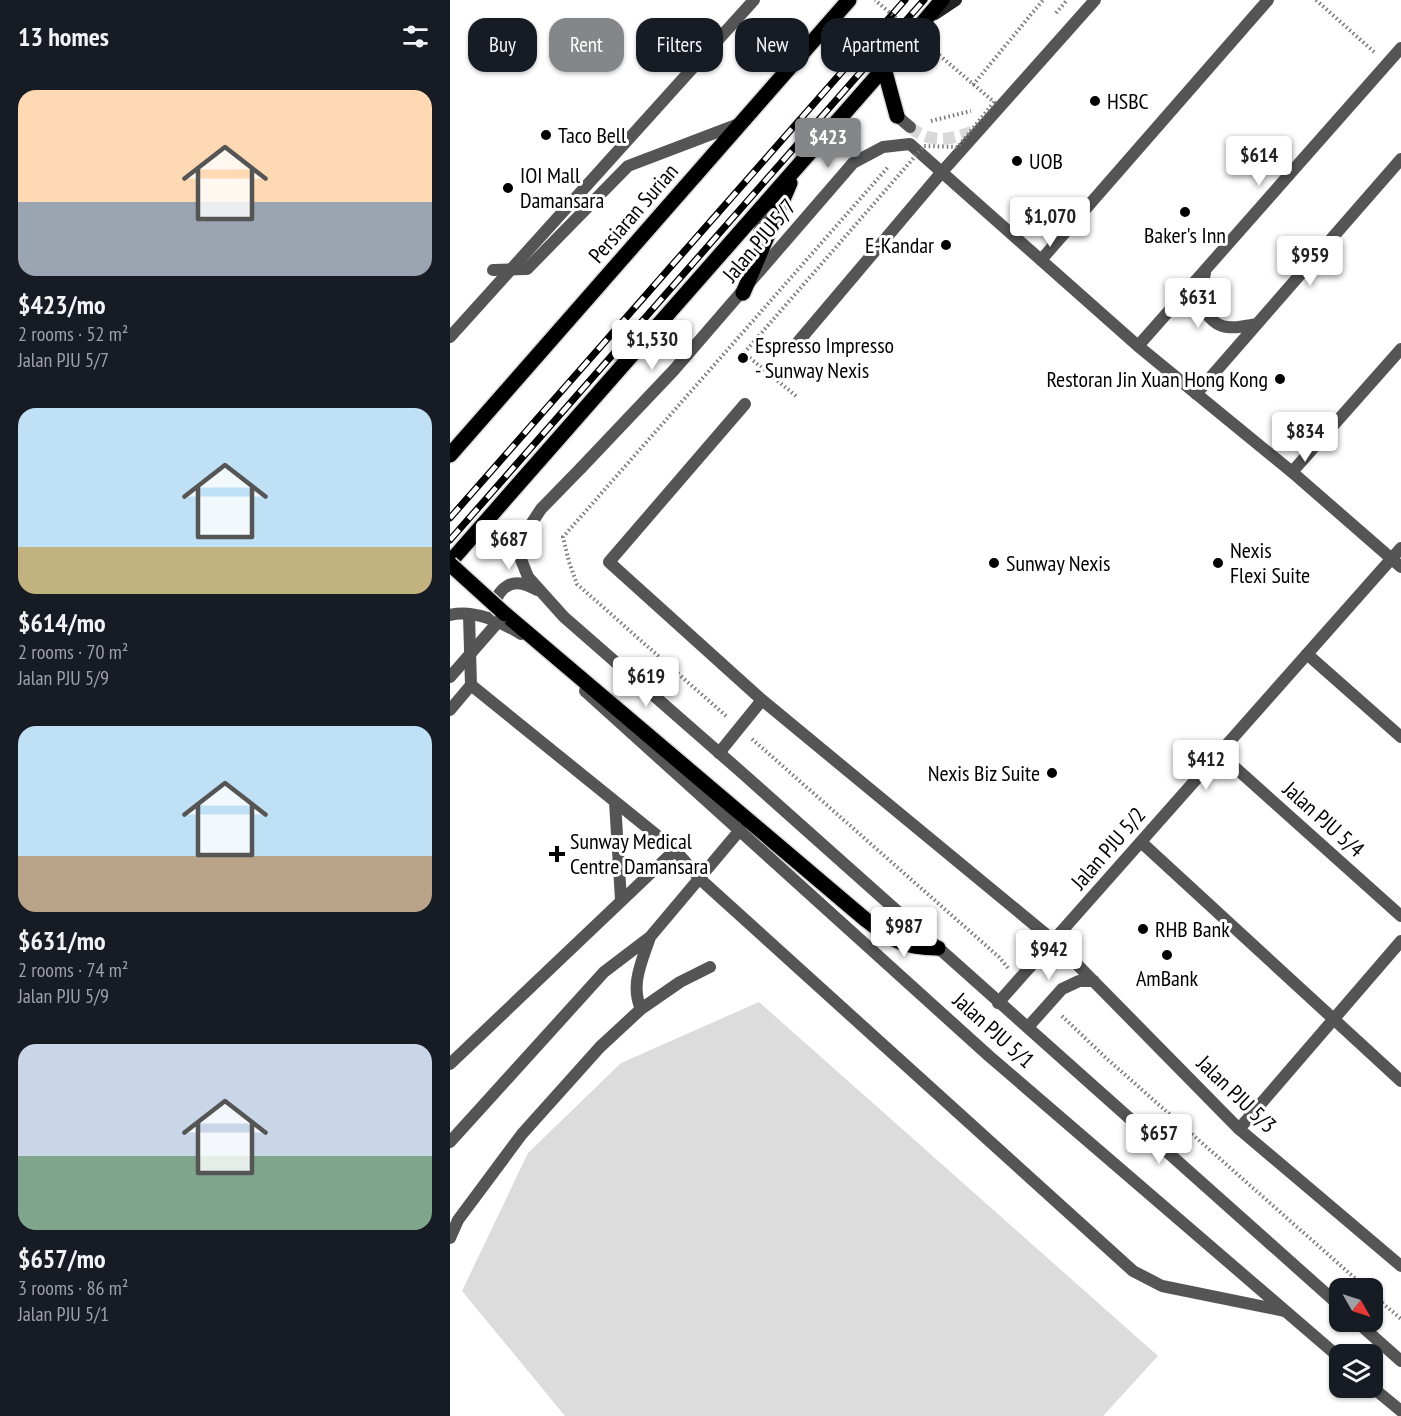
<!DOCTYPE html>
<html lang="en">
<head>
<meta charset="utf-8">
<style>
  body { margin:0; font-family:"PT Sans Narrow",sans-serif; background:#242831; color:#f1f3f6; height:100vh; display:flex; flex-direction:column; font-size:22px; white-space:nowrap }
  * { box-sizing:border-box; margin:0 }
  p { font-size:20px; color:#9ea1a6 }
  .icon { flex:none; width:33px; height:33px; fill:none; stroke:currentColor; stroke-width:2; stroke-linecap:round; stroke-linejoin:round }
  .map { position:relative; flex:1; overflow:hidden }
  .details { display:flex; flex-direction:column; background:#171b24; width:450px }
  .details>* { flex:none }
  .hud { position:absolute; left:18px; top:18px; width:570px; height:54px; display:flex; gap:12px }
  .needle { width:39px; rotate:129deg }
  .fabs { position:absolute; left:879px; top:1278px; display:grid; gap:12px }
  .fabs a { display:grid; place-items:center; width:54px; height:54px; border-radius:12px; background:#171b24; box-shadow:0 2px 4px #0004; font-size:30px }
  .price { position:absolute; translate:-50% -51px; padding:0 14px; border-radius:6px; background:#fff; color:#222; font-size:20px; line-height:39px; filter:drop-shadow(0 2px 3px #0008) }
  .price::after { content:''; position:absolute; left:50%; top:36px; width:18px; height:14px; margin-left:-9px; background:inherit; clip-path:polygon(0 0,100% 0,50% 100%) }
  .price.active { background:#858687; color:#fff }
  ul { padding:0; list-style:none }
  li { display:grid; align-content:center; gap:12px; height:318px; padding:0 18px }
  li span { display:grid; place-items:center; height:186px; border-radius:18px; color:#555 }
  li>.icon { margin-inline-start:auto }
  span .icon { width:108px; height:108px; fill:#fffc; stroke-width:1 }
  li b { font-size:26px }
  h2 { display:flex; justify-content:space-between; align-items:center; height:72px; padding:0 18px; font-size:26px }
  .pill { padding:0 21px; border-radius:18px; background:#171b24; box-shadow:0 2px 4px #0004; font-size:21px; line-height:54px }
  .pill.active { background:#858687; color:#fff }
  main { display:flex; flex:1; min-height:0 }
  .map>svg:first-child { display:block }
</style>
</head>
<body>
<main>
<section class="details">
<h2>13 homes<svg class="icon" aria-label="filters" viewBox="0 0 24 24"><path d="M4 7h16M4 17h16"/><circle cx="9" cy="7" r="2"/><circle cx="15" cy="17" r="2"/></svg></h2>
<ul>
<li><span style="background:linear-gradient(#ffd9b3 60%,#9aa5b1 0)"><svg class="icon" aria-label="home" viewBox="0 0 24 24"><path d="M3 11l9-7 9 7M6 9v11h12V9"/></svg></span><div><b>$423/mo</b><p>2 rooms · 52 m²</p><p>Jalan PJU 5/7</p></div></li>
<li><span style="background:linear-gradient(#bfe0f5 75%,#c2b280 0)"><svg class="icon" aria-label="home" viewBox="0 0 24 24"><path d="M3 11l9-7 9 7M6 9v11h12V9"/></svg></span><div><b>$614/mo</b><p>2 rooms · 70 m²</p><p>Jalan PJU 5/9</p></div></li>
<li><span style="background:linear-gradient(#bfe0f5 70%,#b9a48a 0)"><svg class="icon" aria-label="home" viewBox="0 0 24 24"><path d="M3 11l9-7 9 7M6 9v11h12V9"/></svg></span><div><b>$631/mo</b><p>2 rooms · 74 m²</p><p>Jalan PJU 5/9</p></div></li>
<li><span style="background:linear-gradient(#c9d6e8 60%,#7fa58c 0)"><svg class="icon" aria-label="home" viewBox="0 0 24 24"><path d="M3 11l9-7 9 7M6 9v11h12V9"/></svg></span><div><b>$657/mo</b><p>3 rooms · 86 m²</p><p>Jalan PJU 5/1</p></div></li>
</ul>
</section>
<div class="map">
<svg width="951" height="1416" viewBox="0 0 951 1416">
  <rect width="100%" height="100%" fill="#fff"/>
  <path fill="#dcdcdc" d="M309 1002 708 1356 653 1416H115L12 1291 78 1153 171 1063Z"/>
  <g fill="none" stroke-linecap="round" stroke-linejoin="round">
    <path stroke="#d9d9d9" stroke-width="12" stroke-dasharray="12 6" stroke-linecap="butt" d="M460 127C485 147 505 138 532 128"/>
    <g stroke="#dbdbdb" stroke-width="18">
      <path id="primary" d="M434 68 447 116
        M293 293 340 183
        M0 455 399 0
        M0 562 434 68 492 0
        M55 614 416 920C445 941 451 947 488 948"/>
    </g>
    <path stroke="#777" stroke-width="4" stroke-dasharray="1.5 3" stroke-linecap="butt" d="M866 0 924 52
      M606 13 617 0
      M523 85 593 0
      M481 121 521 111
      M276 716 127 584 119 562 113 537 439 166
      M302 739 549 957 558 968
      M612 1016 656 1058 916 1288
      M922 1294 951 1319"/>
    <path stroke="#555" stroke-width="12" d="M309 232 324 206
      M591 260 818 0
      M43 270 77 269 178 166 291 123
      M348 342 491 173
      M295 404 159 562 312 700 604 941
      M842 472 951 349
      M19 615 21 685
      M857 654 951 737
      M0 710 21 685 225 850 250 879 683 1271 712 1286 835 1311
      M269 753 312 700
      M165 802 171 900
      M691 842 951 1081
      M191 1009C180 985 192 961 200 937
      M0 1064 225 850
      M789 1129 951 941
      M0 1142 154 972 200 937 290 830
      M0 1238 8 1220 72 1134 150 1047 191 1009 230 982 260 967"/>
    <path stroke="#555" stroke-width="12" d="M447 116 460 127
      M491 173 645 0
      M755 273 748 301C766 331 775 330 807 324
      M688 346 951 48
      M746 394 951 159
      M131 468 224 370 403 163 433 147 460 144 688 346 842 472 951 567
      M770 754 951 916
      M604 941 789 1129 951 1266
      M548 1003 951 548
      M578 1027 612 989 629 981H644"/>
    <path stroke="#555" stroke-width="12" d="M131 468 91 509 70 541V557L78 577 114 617 290 771 890 1306
      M45 610C44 594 57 580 73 584 78 585 83 588 87 590
      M0 615C23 609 52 622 71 634
      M135 691 539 1056 890 1358
      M907 1322 951 1361
      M922 1387 951 1411"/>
    <path stroke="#222" stroke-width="12" d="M485 14 506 0"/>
    <use href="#primary" stroke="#000" stroke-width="15"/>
    <g stroke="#000" stroke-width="7">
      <path id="rail" d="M0 518 455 0
        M0 540 474 0"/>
    </g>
    <use href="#rail" stroke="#fff" stroke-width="4.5" stroke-dasharray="14" stroke-linecap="butt"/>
    <g stroke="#dbdbdb" stroke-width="18" stroke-linecap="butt">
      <path id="primary-bridge" d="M0 564 55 614"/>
    </g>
    <path stroke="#777" stroke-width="4" stroke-dasharray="1.5 3" stroke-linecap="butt" d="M346 396 294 353 474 146 508 147 544 102 425 0"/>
    <path stroke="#555" stroke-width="12" d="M0 337 304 0
      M0 677 55 614"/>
    <use href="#primary-bridge" stroke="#000" stroke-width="15"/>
  </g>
  <g fill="#000" stroke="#fff" stroke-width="2">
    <circle cx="645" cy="101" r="6"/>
    <circle cx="96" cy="135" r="6"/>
    <circle cx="567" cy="161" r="6"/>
    <circle cx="58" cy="188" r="6"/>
    <circle cx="735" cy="212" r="6"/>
    <circle cx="496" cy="245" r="6"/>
    <circle cx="293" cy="358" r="6"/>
    <circle cx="830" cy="379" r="6"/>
    <circle cx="544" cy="563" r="6"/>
    <circle cx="768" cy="563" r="6"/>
    <circle cx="602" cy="773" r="6"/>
    <path d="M104 845h6v6h6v6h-6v6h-6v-6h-6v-6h6z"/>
    <circle cx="693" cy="929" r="6"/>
    <circle cx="717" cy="955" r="6"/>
  </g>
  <g text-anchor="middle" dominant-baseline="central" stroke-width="6" stroke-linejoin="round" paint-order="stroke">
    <g font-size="22" fill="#000" stroke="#fff" text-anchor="start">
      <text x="657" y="101">HSBC</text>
      <text x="108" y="135">Taco Bell</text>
      <text x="579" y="161">UOB</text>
      <text x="70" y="175">IOI Mall<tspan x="70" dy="25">Damansara</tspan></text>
      <text x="735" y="235" text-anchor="middle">Baker's Inn</text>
      <text x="484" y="245" text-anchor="end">E-Kandar</text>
      <text x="305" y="345">Espresso Impresso<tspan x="305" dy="25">- Sunway Nexis</tspan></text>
      <text x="818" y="379" text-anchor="end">Restoran Jin Xuan Hong Kong</text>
      <text x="780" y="550">Nexis<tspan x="780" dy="25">Flexi Suite</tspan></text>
      <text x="556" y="563">Sunway Nexis</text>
      <text x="590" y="773" text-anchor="end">Nexis Biz Suite</text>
      <text x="120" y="841">Sunway Medical<tspan x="120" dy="25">Centre Damansara</tspan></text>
      <text x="705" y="929">RHB Bank</text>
      <text x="717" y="978" text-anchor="middle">AmBank</text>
    </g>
    <g font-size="22" fill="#000" stroke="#fff">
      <text transform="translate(183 213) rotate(-49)">Persiaran Surian</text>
      <text transform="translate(309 240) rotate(-50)">Jalan PJU 5/7</text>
      <text transform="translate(874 819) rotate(42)">Jalan PJU 5/4</text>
      <text transform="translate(658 848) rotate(-49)">Jalan PJU 5/2</text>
      <text transform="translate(544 1030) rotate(42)">Jalan PJU 5/1</text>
      <text transform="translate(787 1094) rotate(44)">Jalan PJU 5/3</text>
    </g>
  </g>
</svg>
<div class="fabs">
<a><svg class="needle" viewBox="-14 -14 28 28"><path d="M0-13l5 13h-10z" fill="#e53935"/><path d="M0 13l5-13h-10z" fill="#9ea1a6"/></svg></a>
<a><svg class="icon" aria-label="layers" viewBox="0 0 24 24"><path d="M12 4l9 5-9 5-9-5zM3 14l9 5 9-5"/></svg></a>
</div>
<b class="price active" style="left:378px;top:169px">$423</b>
<b class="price" style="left:809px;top:187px">$614</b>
<b class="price" style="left:600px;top:248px">$1,070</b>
<b class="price" style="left:860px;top:287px">$959</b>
<b class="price" style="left:748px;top:329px">$631</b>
<b class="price" style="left:202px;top:371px">$1,530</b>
<b class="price" style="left:855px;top:463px">$834</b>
<b class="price" style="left:59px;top:571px">$687</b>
<b class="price" style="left:196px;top:708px">$619</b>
<b class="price" style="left:756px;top:791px">$412</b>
<b class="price" style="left:454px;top:958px">$987</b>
<b class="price" style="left:599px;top:981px">$942</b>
<b class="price" style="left:709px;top:1165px">$657</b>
<div class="hud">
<a class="pill">Buy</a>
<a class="pill active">Rent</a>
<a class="pill">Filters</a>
<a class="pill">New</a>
<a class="pill">Apartment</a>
</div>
</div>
</main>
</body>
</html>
